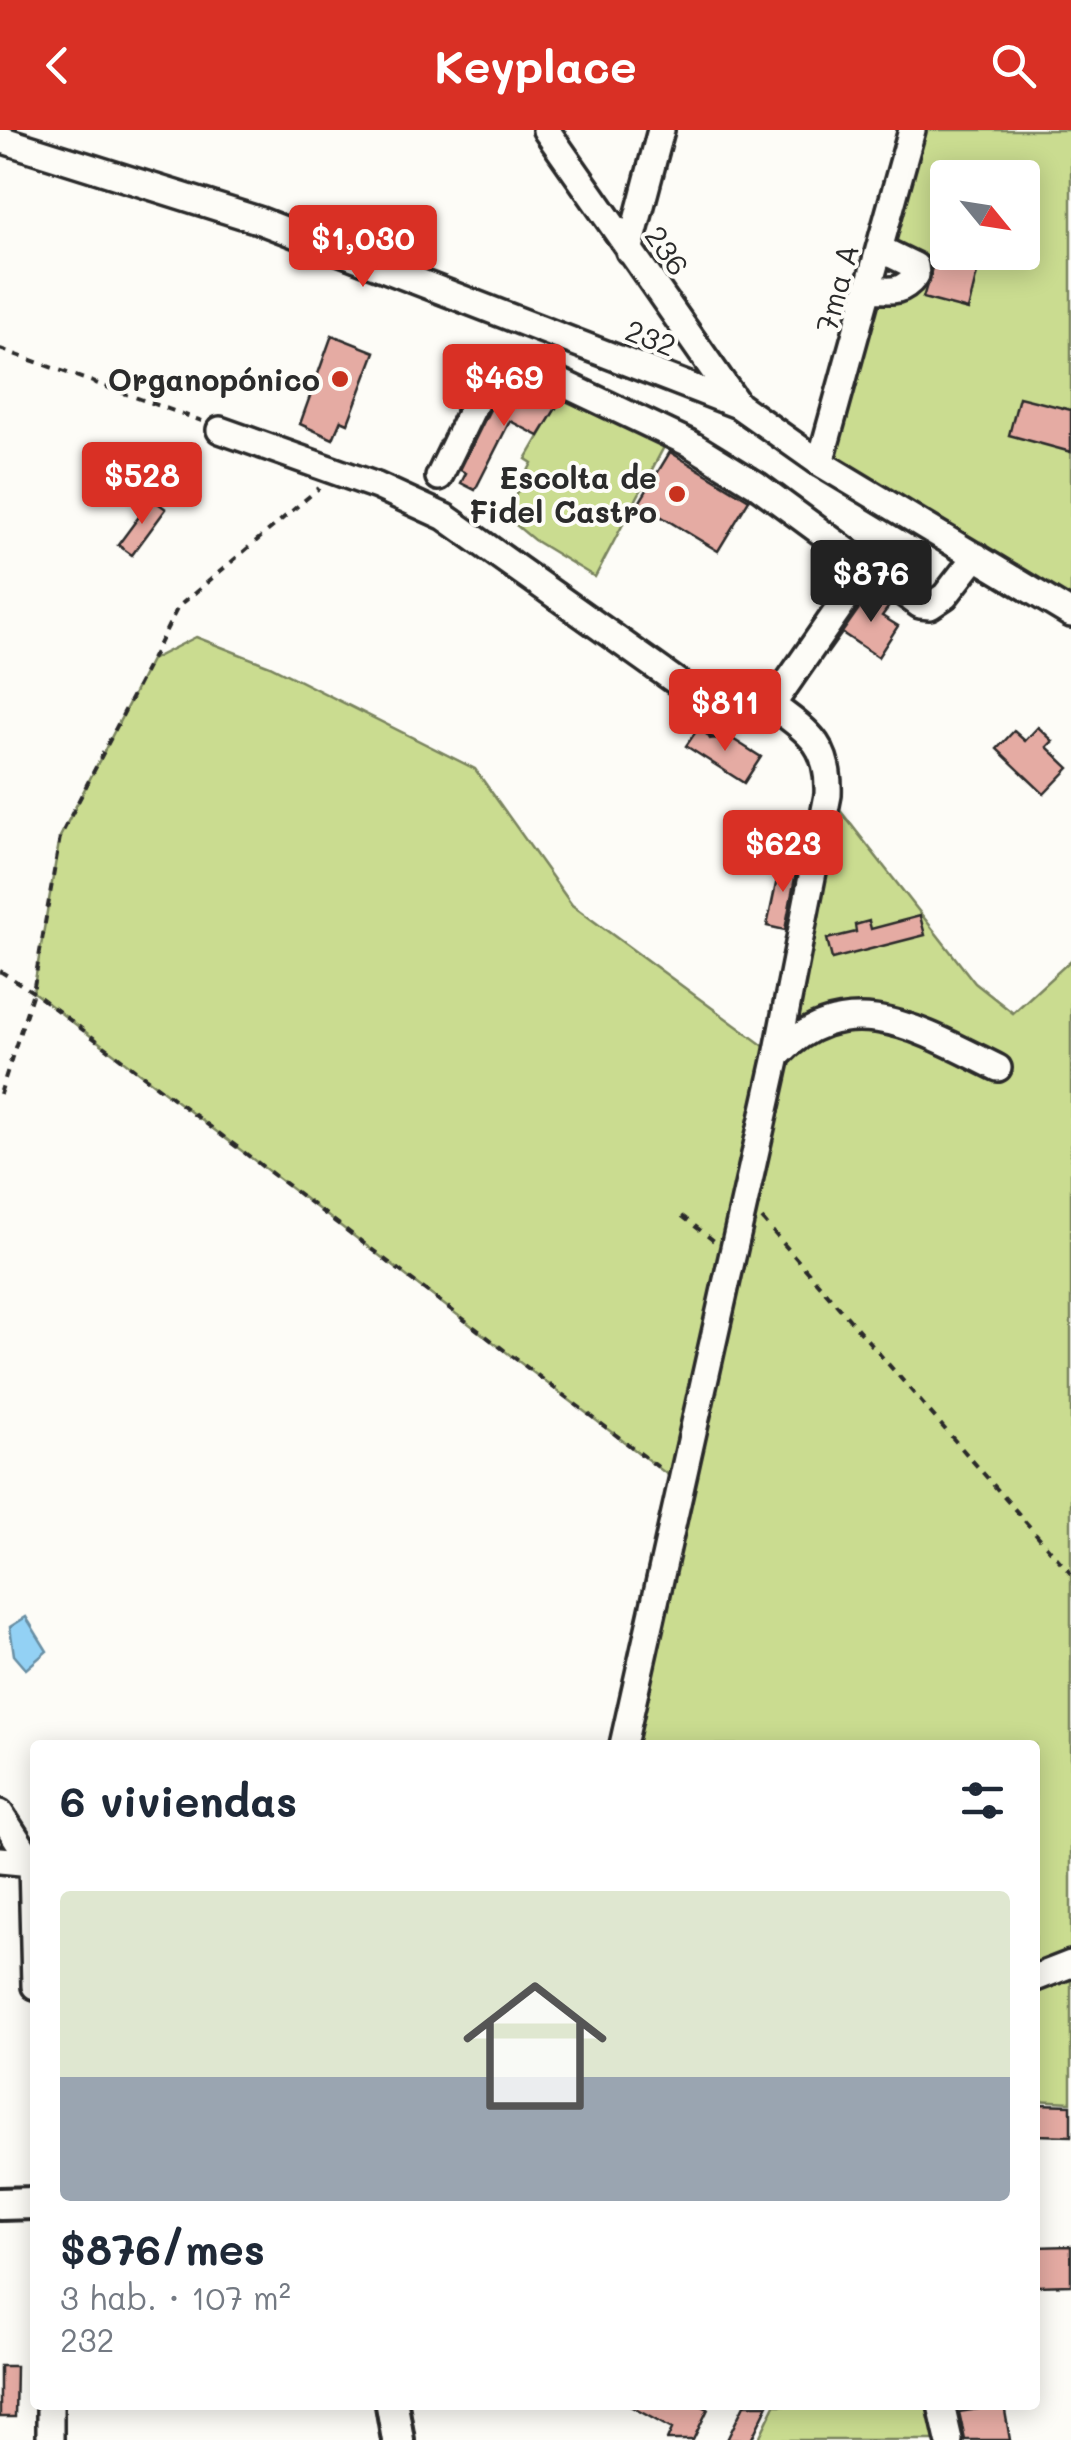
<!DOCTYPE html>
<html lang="es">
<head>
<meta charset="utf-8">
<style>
  body { margin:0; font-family:Mali,sans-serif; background:#f2f2f3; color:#1f2937; height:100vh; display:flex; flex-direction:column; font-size:38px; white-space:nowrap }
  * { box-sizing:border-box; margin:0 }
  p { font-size:32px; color:#747a83 }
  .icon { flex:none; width:55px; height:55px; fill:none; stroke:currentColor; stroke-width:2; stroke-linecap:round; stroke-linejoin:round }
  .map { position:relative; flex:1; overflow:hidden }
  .panel { position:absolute; left:30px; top:1610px; width:1010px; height:670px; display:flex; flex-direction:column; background:#fff; border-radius:10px; box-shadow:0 5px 25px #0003 }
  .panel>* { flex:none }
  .needle { width:65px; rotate:120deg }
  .tools { position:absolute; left:930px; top:30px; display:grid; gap:20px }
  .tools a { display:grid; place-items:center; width:110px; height:110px; border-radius:10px; background:#fff; box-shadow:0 5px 25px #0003; font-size:50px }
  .price { position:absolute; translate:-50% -85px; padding:0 22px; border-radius:10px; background:#d93025; color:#fff; font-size:32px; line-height:65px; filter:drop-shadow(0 2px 5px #0008) }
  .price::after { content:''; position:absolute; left:50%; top:60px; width:30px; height:22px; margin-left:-15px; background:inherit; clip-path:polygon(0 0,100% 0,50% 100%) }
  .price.active { background:#222; color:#fff }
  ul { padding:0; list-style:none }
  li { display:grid; align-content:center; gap:20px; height:530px; padding:0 30px }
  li+li { border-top:2px solid #e0e1e3 }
  li span { display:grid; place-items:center; height:310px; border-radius:10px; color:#555 }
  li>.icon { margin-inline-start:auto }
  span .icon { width:180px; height:180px; fill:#fffc; stroke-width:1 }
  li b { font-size:42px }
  h2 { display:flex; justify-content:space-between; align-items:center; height:120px; padding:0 30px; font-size:42px }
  header { display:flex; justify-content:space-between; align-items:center; height:130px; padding:0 30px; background:#d93025; color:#fff; font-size:45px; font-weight:700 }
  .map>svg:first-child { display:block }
</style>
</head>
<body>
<header><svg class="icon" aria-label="back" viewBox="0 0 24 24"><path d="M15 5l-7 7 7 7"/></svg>Keyplace<svg class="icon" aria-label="search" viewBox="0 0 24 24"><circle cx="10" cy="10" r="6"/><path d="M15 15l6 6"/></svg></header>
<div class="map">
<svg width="1071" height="2310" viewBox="0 0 1071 2310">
  <rect width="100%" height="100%" fill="#fdfcf7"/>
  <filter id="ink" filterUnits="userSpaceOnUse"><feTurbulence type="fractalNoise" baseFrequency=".01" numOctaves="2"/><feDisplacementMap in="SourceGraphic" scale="20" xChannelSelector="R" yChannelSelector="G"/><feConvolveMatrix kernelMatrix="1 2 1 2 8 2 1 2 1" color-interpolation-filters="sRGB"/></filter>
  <g filter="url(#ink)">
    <path fill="#cadc90" stroke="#7a845e" stroke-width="2.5" fill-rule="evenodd" d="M912 0H1071V484L820 333 871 159 916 145 880 119ZM948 48H1022V122H948Z
      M562 267 667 311 595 447 534 410 505 386 532 333 526 329Z
      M196 507 270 536 475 639 572 775 776 925 828 665 975 853 1013 883 1071 830V1972L1035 1970V1615H623L681 1355 33 862 60 707 151 530Z
      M775 2275H941L949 2310H758Z"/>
    <path fill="#93d1f4" stroke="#698fa4" stroke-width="2.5" d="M26 1487 47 1521 26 1539 14 1525 10 1497Z"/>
    <path fill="#e5aba3" stroke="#2b2b2b" stroke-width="2.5" d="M935 128 978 139 968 180 923 168Z
      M332 205 375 222 348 293 341 290 333 309 300 294Z
      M501 257 527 268 561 270 539 306 510 291 475 360 461 353 466 343 460 340Z
      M1019 267 1071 280V322L1009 305Z
      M670 322 749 370 718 421 639 373Z
      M152 369 166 379 132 425 118 415Z
      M872 460 890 475 882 486 898 496 878 527 842 503 827 524Z
      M701 594 710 609 728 606 761 627 744 653 686 616Z
      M1038 597 1053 611 1047 617 1069 638 1044 664 997 619 1014 601 1025 611Z
      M781 730 798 732 785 800 767 796Z
      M920 786 925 805 832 829 827 809 856 802 855 795 869 791 871 799Z
      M1035 1974 1071 1975V2006L1035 2005Z
      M1071 2116V2155L1035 2156V2117Z
      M0 2236H16L15 2287H0Z
      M628 2275H700L708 2279 693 2310H667L672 2299Z
      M744 2275H768L751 2310H727Z
      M1004 2275 1010 2310H965L959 2282Z"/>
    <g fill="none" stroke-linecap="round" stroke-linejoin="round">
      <g stroke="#2b2b2b" stroke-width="32">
        <path id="minor" d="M546 0 738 275
          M0 9 258 90 738 275 820 333 1071 484
          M629 121 661 0
          M871 159C892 161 902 163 916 145L915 136 880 119
          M527 252 558 251 689 313 757 355 920 475 930 476 945 466 976 426
          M220 300 377 356 445 387 715 579 717 594
          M820 333 912 0
          M439 347 490 242 500 238 515 246
          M777 926 828 665C830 616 810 603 772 575L867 438
          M623 1615 777 926C846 853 923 901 998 938
          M0 1683 35 1737
          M0 1730 32 1733 35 1856
          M1035 1848 1071 1834
          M50 2275V2310
          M941 2275 949 2310"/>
      </g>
      <g stroke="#2b2b2b" stroke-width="38">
        <path id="major" d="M0 2074 35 2073
          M392 2275 398 2310"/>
      </g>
      <path stroke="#2b2b2b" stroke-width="4" stroke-dasharray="8 8" stroke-linecap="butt" d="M0 219 202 291
        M0 841 33 862 662 1340
        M0 964 33 862 60 707 178 477 319 358
        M682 1086 714 1111
        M762 1089 1071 1444"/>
      <use href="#minor" stroke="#fdfcf7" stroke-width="25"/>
      <use href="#major" stroke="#fdfcf7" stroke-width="30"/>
    </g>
  </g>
  <g fill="#c8321e" stroke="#fdfcf7" stroke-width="4">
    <circle cx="340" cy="249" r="10"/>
    <circle cx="677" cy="364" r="10"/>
  </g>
  <g text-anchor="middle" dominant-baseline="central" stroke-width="8" stroke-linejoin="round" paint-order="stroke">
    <g font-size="30" fill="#2b2b2b" stroke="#fdfcf7">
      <text transform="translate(668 120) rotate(55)">236</text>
      <text transform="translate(836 158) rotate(-75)">7ma A</text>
      <text transform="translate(651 207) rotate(21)">232</text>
    </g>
    <g font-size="30" font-weight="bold" fill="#2b2b2b" stroke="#fdfcf7" text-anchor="end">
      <text x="320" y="249">Organopónico</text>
      <text x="657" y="347">Escolta de<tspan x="657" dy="34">Fidel Castro</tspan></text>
    </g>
  </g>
</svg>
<div class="tools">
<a><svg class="needle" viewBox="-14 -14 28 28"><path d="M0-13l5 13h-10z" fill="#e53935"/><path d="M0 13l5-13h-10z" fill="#747a83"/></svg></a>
</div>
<b class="price" style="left:363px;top:160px">$1,030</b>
<b class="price" style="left:504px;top:299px">$469</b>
<b class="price" style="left:142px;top:397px">$528</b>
<b class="price active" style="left:871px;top:495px">$876</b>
<b class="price" style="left:725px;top:624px">$811</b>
<b class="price" style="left:783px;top:765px">$623</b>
<section class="panel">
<h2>6 viviendas<svg class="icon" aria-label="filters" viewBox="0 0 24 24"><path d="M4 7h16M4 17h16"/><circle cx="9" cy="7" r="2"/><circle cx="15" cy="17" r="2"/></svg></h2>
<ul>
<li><span style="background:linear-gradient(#dfe7d0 60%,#9aa5b1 0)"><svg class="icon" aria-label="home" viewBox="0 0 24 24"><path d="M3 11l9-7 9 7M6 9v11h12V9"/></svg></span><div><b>$876/mes</b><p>3 hab. · 107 m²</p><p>232</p></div></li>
</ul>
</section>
</div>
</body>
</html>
